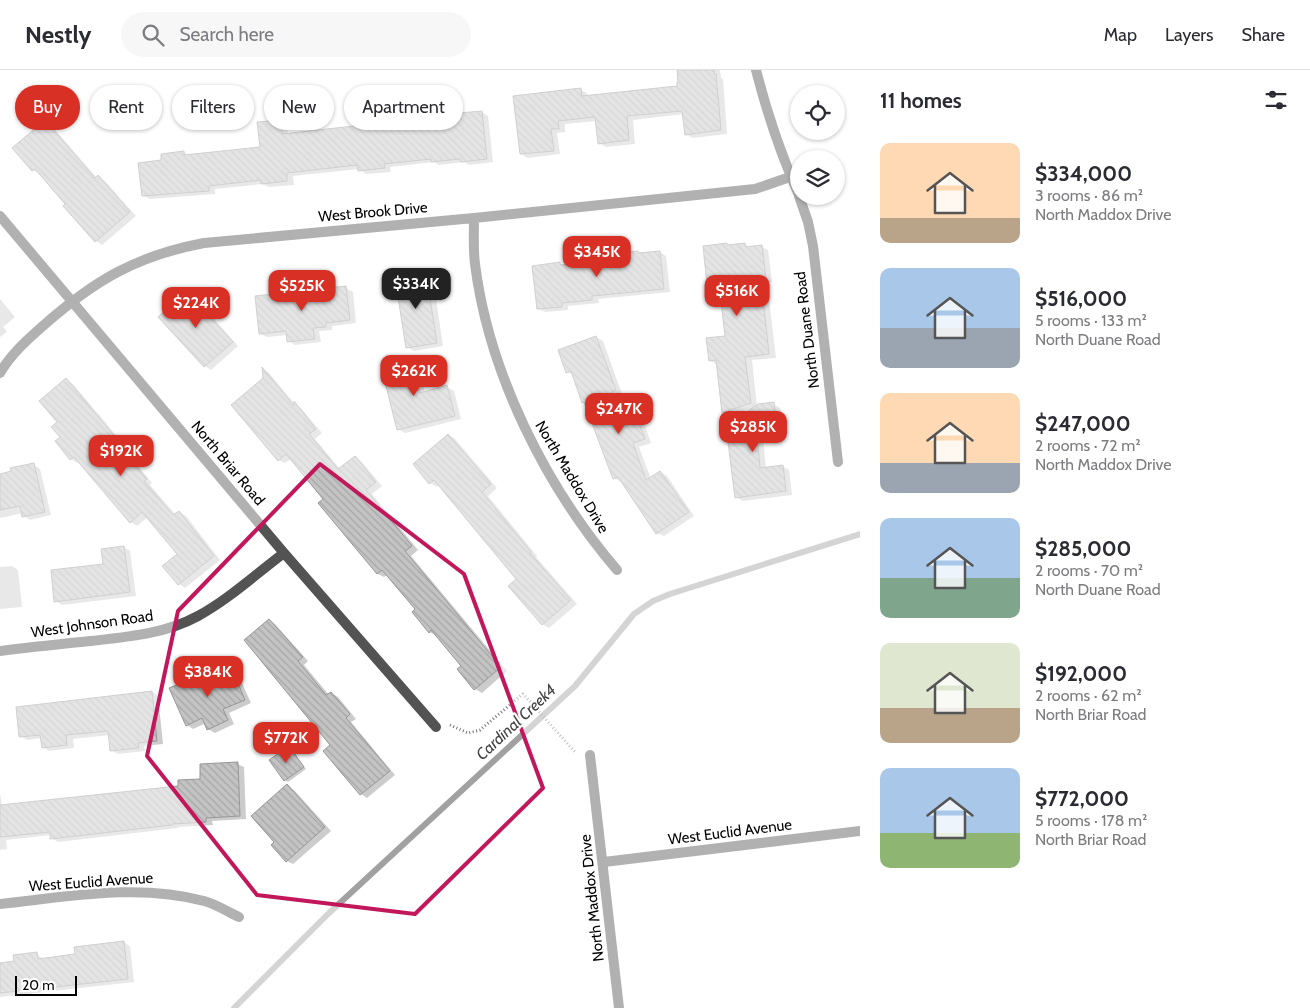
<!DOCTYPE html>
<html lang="en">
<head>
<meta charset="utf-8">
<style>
  body { margin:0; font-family:Cabin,sans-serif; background:#f7f7f7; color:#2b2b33; height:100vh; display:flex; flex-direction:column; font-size:19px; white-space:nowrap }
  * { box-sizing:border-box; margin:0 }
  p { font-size:16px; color:#7c7c81 }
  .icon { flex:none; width:28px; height:28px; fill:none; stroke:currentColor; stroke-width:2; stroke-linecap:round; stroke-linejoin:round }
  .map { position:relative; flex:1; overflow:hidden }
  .side { display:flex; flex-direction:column; background:#fff; width:450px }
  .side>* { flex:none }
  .banner { position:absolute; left:15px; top:15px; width:475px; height:45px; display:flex; gap:10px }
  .buttons { position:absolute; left:790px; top:15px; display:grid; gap:10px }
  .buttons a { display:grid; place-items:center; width:55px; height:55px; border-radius:50%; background:#fff; box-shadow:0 1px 4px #0004; font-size:25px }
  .scale { position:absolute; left:15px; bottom:12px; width:62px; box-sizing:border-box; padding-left:5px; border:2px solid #000; border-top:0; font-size:14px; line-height:18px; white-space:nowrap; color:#000; -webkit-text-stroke:4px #fff; paint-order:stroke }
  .price { position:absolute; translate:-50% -42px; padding:0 11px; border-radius:10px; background:#d93025; color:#fff; font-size:16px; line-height:32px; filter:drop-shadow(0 1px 2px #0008) }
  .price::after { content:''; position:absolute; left:50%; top:30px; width:15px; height:11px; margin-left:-8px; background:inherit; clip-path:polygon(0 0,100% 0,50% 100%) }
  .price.active { background:#222; color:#fff }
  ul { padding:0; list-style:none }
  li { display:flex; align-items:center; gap:15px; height:125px; padding:0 20px }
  li span { display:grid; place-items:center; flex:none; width:140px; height:100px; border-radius:10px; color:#555 }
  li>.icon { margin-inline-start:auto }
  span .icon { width:60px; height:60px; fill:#fffc; stroke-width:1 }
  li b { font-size:21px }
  h2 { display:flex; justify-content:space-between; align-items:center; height:60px; padding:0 20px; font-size:21px }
  .pill { padding:0 18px; border-radius:22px; background:#fff; box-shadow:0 1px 4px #0004; font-size:18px; line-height:45px }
  .pill.active { background:#d93025; color:#fff }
  header { display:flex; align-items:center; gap:30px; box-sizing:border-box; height:70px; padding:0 25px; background:#fff; border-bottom:1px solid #e1e1e2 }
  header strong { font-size:24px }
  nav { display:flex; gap:28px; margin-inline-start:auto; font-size:18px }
  .search { width:350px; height:45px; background:#f7f7f7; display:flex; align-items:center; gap:12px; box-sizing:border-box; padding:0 18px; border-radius:28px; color:#7c7c81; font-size:19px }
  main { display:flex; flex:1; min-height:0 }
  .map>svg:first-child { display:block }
</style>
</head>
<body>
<header>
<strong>Nestly</strong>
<div class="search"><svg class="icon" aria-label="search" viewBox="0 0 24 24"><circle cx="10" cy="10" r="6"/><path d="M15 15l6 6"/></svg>Search here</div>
<nav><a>Map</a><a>Layers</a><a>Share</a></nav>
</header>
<main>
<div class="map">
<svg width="860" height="938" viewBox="0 0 860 938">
  <defs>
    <pattern id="building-back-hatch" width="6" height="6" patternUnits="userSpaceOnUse" patternTransform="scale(1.25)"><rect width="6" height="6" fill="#c3c3c3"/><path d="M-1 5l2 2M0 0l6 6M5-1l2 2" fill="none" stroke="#a6a6a6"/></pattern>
  </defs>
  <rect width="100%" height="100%" fill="#fff"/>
  <path fill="#0003" d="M678 0H720L721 8 723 9 727 64 693 68 686 64 684 44 633 50 635 74 606 77 599 73 597 51 565 54V62L557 63 560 84 528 88 521 84 581 20 587 23 588 27 678 17 680 13Z
    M482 42 488 46 493 92 469 95 464 92 439 95 434 92 390 97 391 102 366 104 359 99 293 106 294 115 269 117 262 114 215 119V124L150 129 143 125 163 91 184 82 189 86 261 78 280 51 287 55 288 64 365 56 378 44 385 48 386 59 439 53Z
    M45 52 51 55 97 108 98 107 105 111 136 146 102 175 96 171 67 134 40 104 33 100Z
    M727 174 730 176 745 175 750 178 762 177 768 180 772 212H767L776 288 752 290 757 337 773 334 780 338 783 366 763 368 766 398 782 396 789 400 792 425 743 431 736 427 755 337 729 346 723 342 717 295 710 290 727 267 721 218H715L708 215Z
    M660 182 666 186 670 222 598 229 599 233 568 236V240L545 242 538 239 560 194 564 196 603 192Z
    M426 204 433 208 443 276 414 281 407 277Z
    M346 218 353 222 356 253 332 256V260L319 261 321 272 295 275 289 271 288 265 267 267 260 264Z
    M190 221 196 225 217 248 215 250 238 276 211 300 205 296Z
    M0 229 15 247 3 257 7 262 0 267Z
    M596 267 603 271 622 324 618 325 629 355 638 352 645 356 651 373 639 377 651 409 660 402 667 406 694 446 664 466 657 463 622 411 621 412 614 408 586 333 583 332 574 305 567 302Z
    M411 290 417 294 425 323 447 317 454 321 461 349 405 363 398 359Z
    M264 300 269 303 294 333 300 337 322 363 315 369 340 399 355 387 361 391 382 416 372 424 418 480 411 486 507 601 482 623 475 619 463 596 436 565 429 562 417 540 388 504 384 507 378 504 324 430 291 389 285 393 279 390Z
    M66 310 73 314 137 390 135 392 152 413 150 415 176 445 179 442 186 446 220 490 185 518 179 514 178 485 148 447 137 456 131 452 79 392 78 393 71 389 61 367 59 352Z
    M448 365 455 369 497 418 488 426 537 486 536 487 577 534 549 558 542 554 518 509 439 415 437 417 430 413Z
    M34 395 40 399 51 445 30 450 24 446 23 443 0 448V405Z
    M124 477 130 481 136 526 62 535 56 531 104 495Z
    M12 496 18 500 22 537 0 539V497Z
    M269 550 275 554 308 591 304 595 329 625 331 623 338 627 356 649 351 652 395 705 367 728 361 724 325 681 332 675Z
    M230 599 237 602 251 633 229 643 234 654 215 663 208 659 206 653 193 659 187 655 191 610 197 613Z
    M152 622 158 626 163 674 144 676 145 681 118 684 111 680 110 665 73 669 74 678 49 681 43 677 42 668 27 670 21 666Z
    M290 678 306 699 288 712 285 710Z
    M237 694 244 697 246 749 212 751 213 755 178 757V758L58 772 51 768V765L6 770 7 779 0 780V723L2 737 179 717 201 710Z
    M287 716 294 720 331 761 293 794 287 791 275 772Z
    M123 872 130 876 134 912 0 927V894L15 892 37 884 43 889 76 885Z"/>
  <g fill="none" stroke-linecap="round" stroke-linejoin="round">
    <path stroke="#a1a1a1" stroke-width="6" d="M234 938 329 843 575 616 634 544 653 531 670 524 860 464"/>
  </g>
  <path fill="url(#building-back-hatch)" stroke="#979797" d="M677 0H714V4H716L721 60 685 65 682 41 627 46 629 70 598 74 595 47 558 51 559 59H551L554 81 520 84 513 26 581 18 582 26 677 16V12H678Z
    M482 41 487 89 461 92 460 89 431 92V89L384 94 385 98 358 101 357 95 287 103V111L261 114V110L209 116V121L142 126 138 93 161 90V84L184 81V85L260 77 257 52 281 50 282 64 363 55 362 45 379 43 380 58 438 52 437 45Z
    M45 50 95 108 98 105 130 142 95 172 63 136 65 134 35 99 32 101 12 78Z
    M727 173V175L745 173 746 177 762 175 766 209H761L769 284 745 287 751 333 722 343 716 290 709 291 706 268 725 266 719 214 707 215 703 176Z
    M638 181V183L660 181 664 219 592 226V230L562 233V237L537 239 532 196 560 192V195L602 191 601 185Z
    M426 203 437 273 406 278 395 208Z
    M346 216 350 250 326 253V257L313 258 315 269 287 272 286 261 259 264 255 226Z
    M189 220 211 244 209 246 233 272 204 297 158 247Z
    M596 266 616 320 612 322 625 356 638 351 645 369 633 373 646 410 660 401 689 442 656 464 618 407 613 409 584 332 582 333 571 301 566 303 558 280Z
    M411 288 420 323 447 315 455 346 397 360 381 296Z
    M262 297 294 336V331L316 359 309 364 338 399 355 386 376 412 366 420 412 476 405 481 501 597 474 620 457 599 461 596 431 560 429 563 412 542 415 539 382 500 377 504 318 433 323 429 286 384 278 391 231 335 263 308Z
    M66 308 131 386 129 388 147 409 144 411 173 445 179 441 214 486 178 515 162 496 177 484 142 442 130 453 74 387 70 390 55 371 60 367 51 357 57 352 39 331Z
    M774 332 777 362 757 365 760 398 783 395 786 421 735 428 726 356 758 334Z
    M448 364 491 414 482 422 531 482 530 483 571 530 542 555 508 516 516 509 434 410 429 414 413 394Z
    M34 393 45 442 22 447 20 436 0 440V404L11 401 10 398Z
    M124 476 130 522 54 532 51 500 103 494 101 479Z
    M269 549 303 587 298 591 326 625 331 622 350 644 346 648 390 701 360 725 323 681 330 675 244 570Z
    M231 597 245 630 223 639 228 650 207 660 202 648 186 656 169 618 191 609 193 613Z
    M152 621 157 671 138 673 139 678 110 681 108 661 66 665 67 675 42 678 40 665 19 667 16 637Z
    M289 676 304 697 284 711 269 690Z
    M238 692 240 746 206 748V752L172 754V755L50 769V762L0 767V735L178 716V710L200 709V694Z
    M287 714 325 757 286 792 271 775 274 772 251 746Z
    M124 871 128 909 0 923V893L14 891 13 885 37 882 38 889 75 884 74 877Z"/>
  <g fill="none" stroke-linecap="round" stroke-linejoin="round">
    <path stroke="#757575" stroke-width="3" stroke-dasharray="1 2.5" stroke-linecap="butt" d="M450 655 468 663 480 660 523 624 575 682"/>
    <path stroke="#535353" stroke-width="10" d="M756 0C767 43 781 85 799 125
      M799 126 808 152 813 176 838 392
      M0 146 284 483 436 657
      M474 148C474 163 473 179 475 194 489 304 546 417 617 500
      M0 303C11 284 27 270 44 255 95 210 136 186 204 173L474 148 755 119 790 107
      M0 581C30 577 61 574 91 571 127 567 165 564 198 546 229 529 256 504 284 483
      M590 685 619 938
      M604 792 860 761
      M0 834C67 827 138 813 204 831 216 834 228 842 239 847"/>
  </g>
  <path d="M0 0H860V938H0ZM320 394 464 504 543 718 415 844 257 825 147 686 178 541Z" fill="#fff" fill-opacity=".55" fill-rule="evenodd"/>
  <path fill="none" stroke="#c2185b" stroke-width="4" stroke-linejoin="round" d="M320 394 464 504 543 718 415 844 257 825 147 686 178 541Z"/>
  <g text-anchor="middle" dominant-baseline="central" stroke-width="4.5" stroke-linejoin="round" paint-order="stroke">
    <g font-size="15" fill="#000" stroke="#fff">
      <text transform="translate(373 142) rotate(-5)">West Brook Drive</text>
      <text transform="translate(807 260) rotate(-97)">North Duane Road</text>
      <text transform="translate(228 393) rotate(50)">North Briar Road</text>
      <text transform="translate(572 407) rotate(59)">North Maddox Drive</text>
      <text transform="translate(92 554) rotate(-8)">West Johnson Road</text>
      <text transform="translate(730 762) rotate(-7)">West Euclid Avenue</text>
      <text transform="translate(91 812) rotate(-4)">West Euclid Avenue</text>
      <text transform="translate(592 828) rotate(-96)">North Maddox Drive</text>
    </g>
    <g font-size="16" font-style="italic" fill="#424242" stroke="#fff">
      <text transform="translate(516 652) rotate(-43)">Cardinal Creek4</text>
    </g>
  </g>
</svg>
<div class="buttons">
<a><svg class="icon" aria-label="locate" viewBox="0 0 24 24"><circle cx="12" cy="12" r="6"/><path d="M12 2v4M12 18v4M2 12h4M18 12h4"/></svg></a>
<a><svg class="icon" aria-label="layers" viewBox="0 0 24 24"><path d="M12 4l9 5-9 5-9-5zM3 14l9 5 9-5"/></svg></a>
</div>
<div class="scale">20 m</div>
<b class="price" style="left:597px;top:208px">$345K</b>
<b class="price active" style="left:416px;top:240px">$334K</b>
<b class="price" style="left:302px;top:242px">$525K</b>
<b class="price" style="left:737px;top:247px">$516K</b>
<b class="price" style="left:196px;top:259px">$224K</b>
<b class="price" style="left:414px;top:327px">$262K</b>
<b class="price" style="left:619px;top:365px">$247K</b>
<b class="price" style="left:753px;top:383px">$285K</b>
<b class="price" style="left:121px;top:407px">$192K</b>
<b class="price" style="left:208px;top:628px">$384K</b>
<b class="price" style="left:286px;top:694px">$772K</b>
<div class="banner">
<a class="pill active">Buy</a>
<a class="pill">Rent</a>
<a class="pill">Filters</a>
<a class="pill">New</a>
<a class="pill">Apartment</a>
</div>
</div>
<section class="side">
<h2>11 homes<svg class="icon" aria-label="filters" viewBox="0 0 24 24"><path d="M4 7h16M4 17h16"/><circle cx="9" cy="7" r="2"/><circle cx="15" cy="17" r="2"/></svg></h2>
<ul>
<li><span style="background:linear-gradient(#ffd9b3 75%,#b9a48a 0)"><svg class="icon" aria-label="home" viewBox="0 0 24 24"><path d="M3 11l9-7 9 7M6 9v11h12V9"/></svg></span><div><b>$334,000</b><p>3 rooms · 86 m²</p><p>North Maddox Drive</p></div></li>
<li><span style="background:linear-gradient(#a9c7e8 60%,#9aa5b1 0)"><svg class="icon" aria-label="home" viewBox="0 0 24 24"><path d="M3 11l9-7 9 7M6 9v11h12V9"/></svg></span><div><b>$516,000</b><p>5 rooms · 133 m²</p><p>North Duane Road</p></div></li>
<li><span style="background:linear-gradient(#ffd9b3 70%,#9aa5b1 0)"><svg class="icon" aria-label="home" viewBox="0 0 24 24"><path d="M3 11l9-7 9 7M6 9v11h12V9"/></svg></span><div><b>$247,000</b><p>2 rooms · 72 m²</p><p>North Maddox Drive</p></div></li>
<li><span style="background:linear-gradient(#a9c7e8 60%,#7fa58c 0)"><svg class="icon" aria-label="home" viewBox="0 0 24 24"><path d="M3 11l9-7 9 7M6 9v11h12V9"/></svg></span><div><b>$285,000</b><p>2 rooms · 70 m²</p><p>North Duane Road</p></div></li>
<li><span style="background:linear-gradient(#dfe7d0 65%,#b9a48a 0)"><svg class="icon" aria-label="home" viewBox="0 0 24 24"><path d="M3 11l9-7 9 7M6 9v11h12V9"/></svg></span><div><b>$192,000</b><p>2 rooms · 62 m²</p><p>North Briar Road</p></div></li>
<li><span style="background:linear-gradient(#a9c7e8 65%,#8fb573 0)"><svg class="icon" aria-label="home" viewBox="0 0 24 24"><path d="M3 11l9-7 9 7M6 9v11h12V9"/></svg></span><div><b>$772,000</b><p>5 rooms · 178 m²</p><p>North Briar Road</p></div></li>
</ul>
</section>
</main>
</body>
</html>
